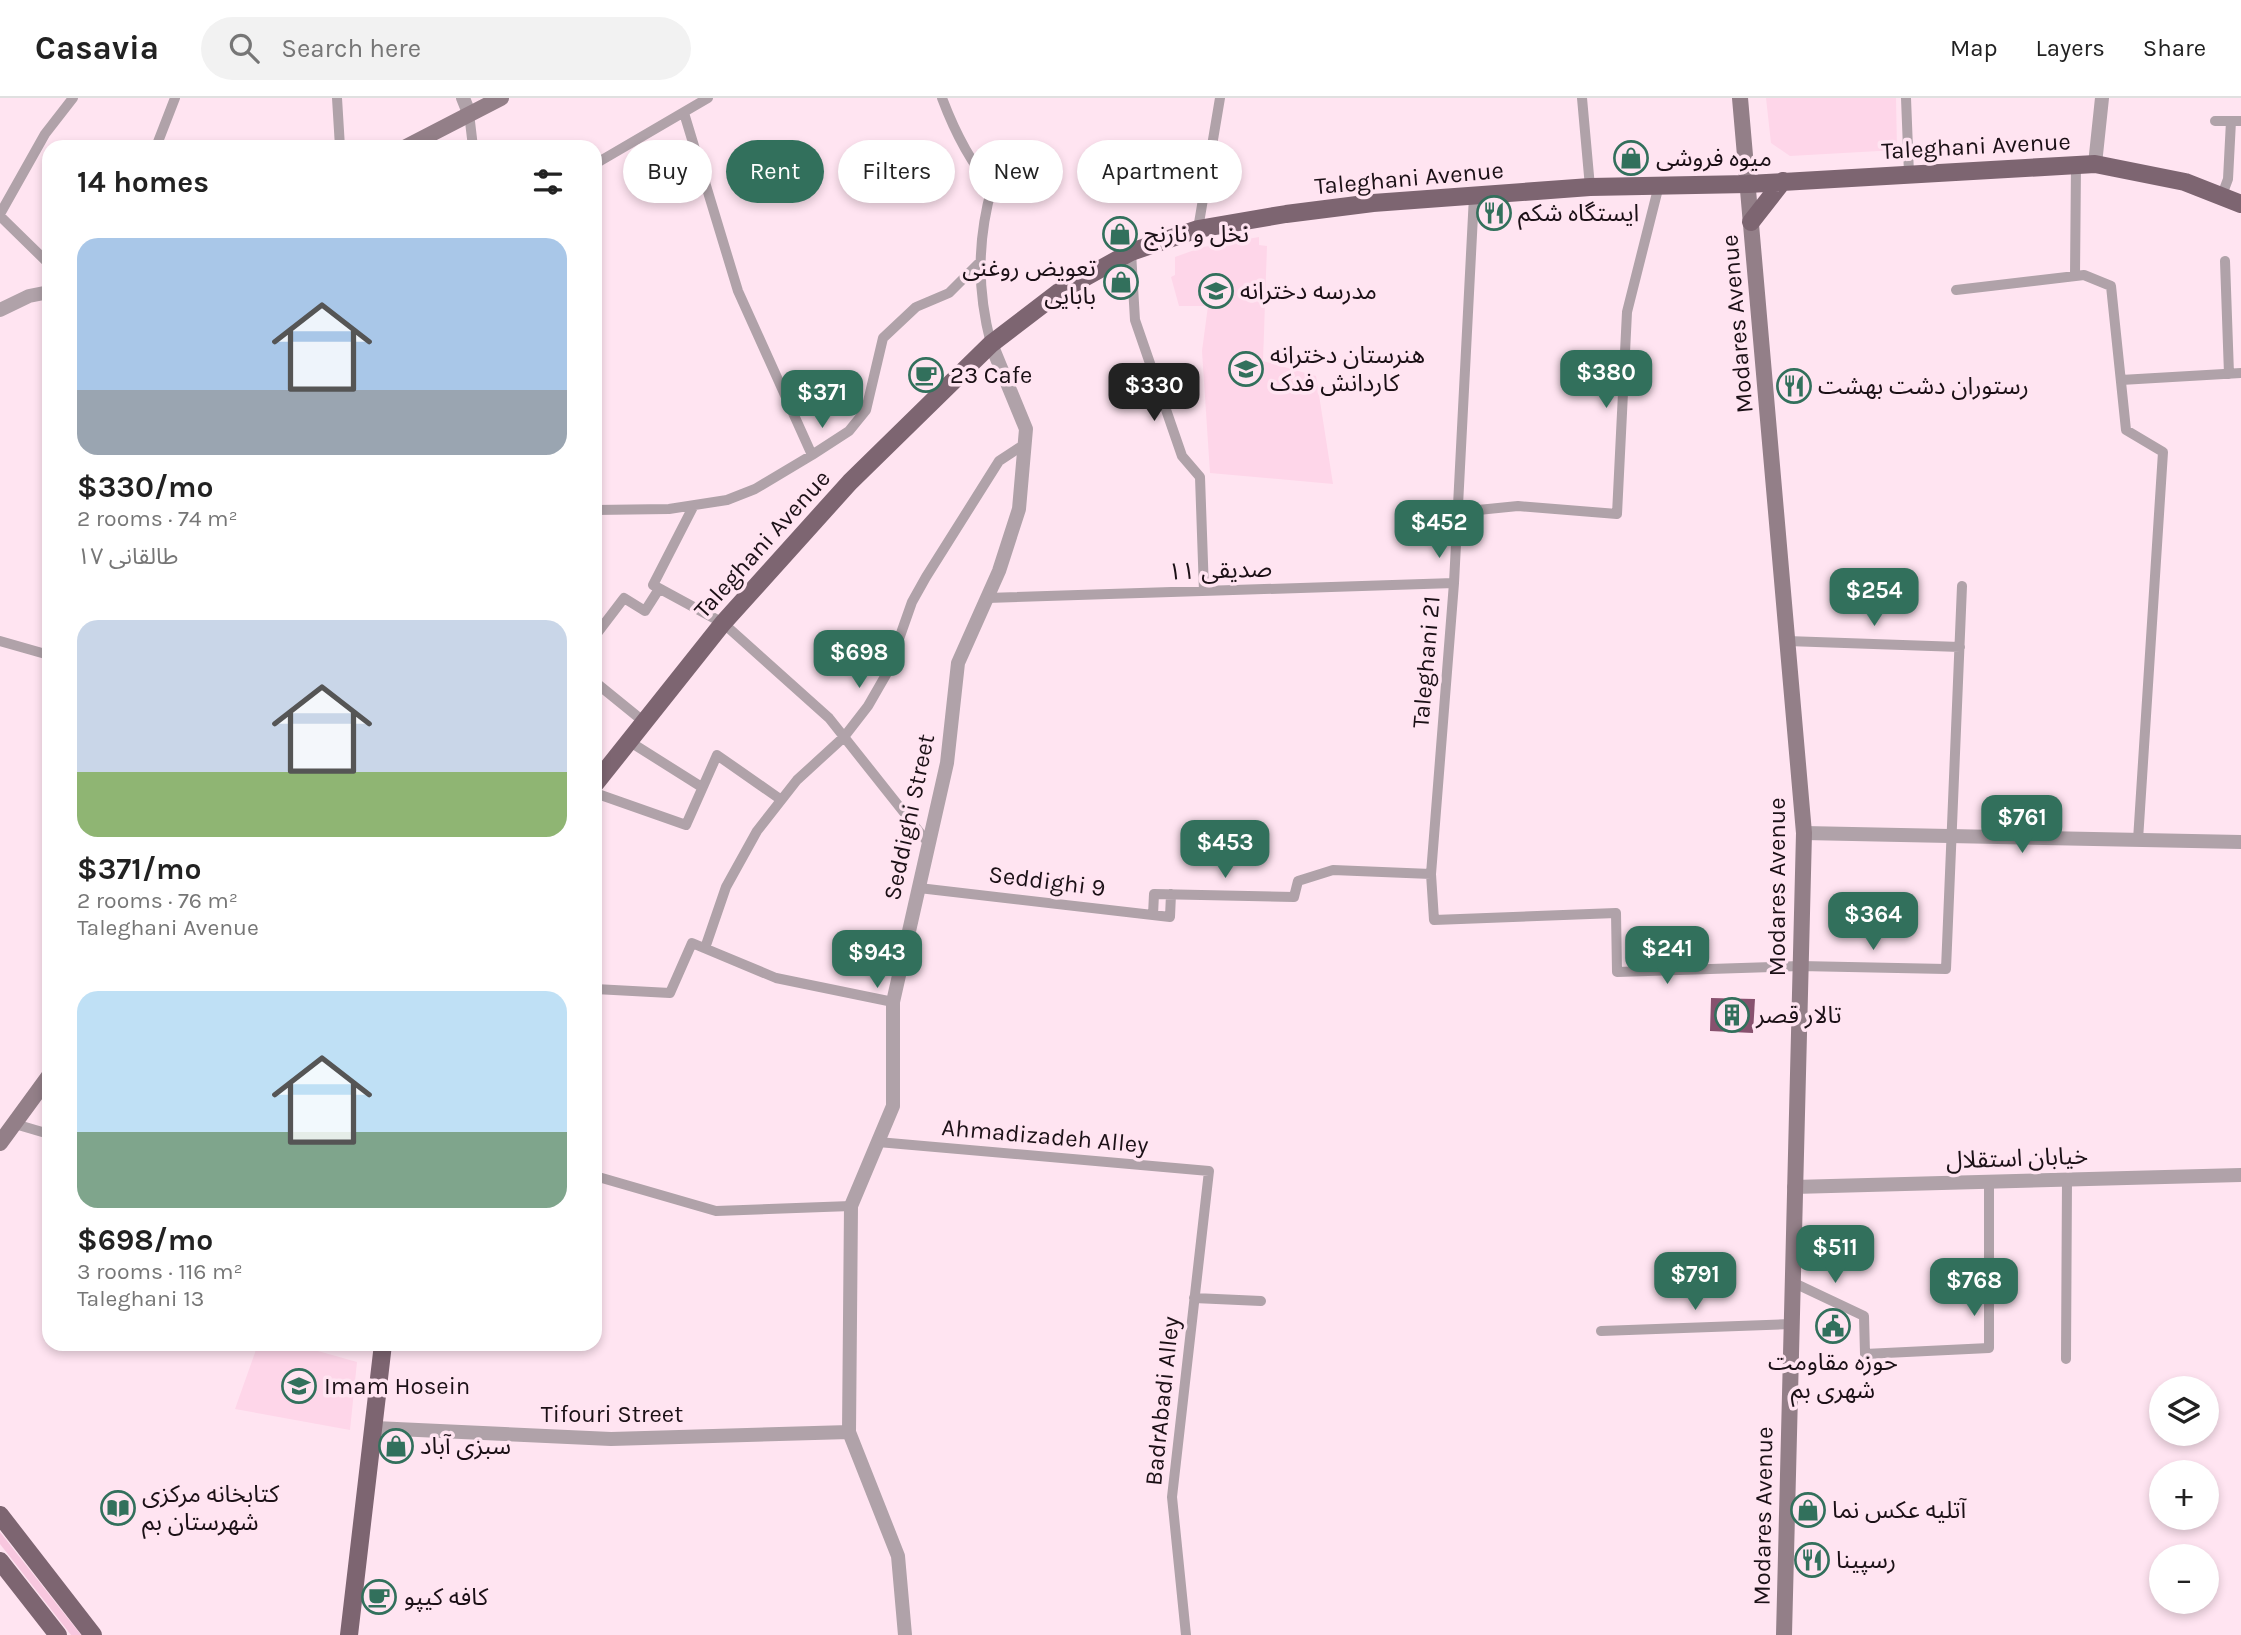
<!DOCTYPE html>
<html lang="en">
<head>
<meta charset="utf-8">
<style>
  body { margin:0; font-family:Karla,"Noto Sans Arabic",sans-serif; background:#f2f2f2; color:#222; height:100vh; display:flex; flex-direction:column; font-size:26px; white-space:nowrap }
  * { box-sizing:border-box; margin:0 }
  p { font-size:23px; color:#767676 }
  .icon { flex:none; width:38px; height:38px; fill:none; stroke:currentColor; stroke-width:2; stroke-linecap:round; stroke-linejoin:round }
  .map { position:relative; flex:1; overflow:hidden }
  .drawer { position:absolute; left:42px; top:42px; width:560px; height:1211px; display:flex; flex-direction:column; background:#fff; border-radius:21px; box-shadow:0 4px 10px #0003 }
  .drawer>* { flex:none }
  .banner { position:absolute; left:623px; top:42px; width:665px; height:63px; display:flex; gap:14px }
  .fabs { position:absolute; left:2149px; top:1278px; display:grid; gap:14px }
  .fabs a { display:grid; place-items:center; width:70px; height:70px; border-radius:50%; background:#fff; box-shadow:0 4px 10px #0003; font-size:35px }
  .price { position:absolute; translate:-50% -60px; padding:0 16px; border-radius:14px; background:#32705c; color:#fff; font-size:23px; line-height:46px; filter:drop-shadow(0 2px 4px #0008) }
  .price::after { content:''; position:absolute; left:50%; top:42px; width:21px; height:16px; margin-left:-10px; background:inherit; clip-path:polygon(0 0,100% 0,50% 100%) }
  .price.active { background:#222; color:#fff }
  ul { padding:0; list-style:none }
  li { display:grid; align-content:center; gap:14px; height:371px; padding:0 35px }
  li span { display:grid; place-items:center; height:217px; border-radius:21px; color:#555 }
  li>.icon { margin-inline-start:auto }
  span .icon { width:126px; height:126px; fill:#fffc; stroke-width:1 }
  li b { font-size:30px }
  h2 { display:flex; justify-content:space-between; align-items:center; height:84px; padding:0 35px; font-size:30px }
  .tag { padding:0 24px; border-radius:32px; background:#fff; box-shadow:0 4px 10px #0003; font-size:24px; line-height:63px }
  .tag.active { background:#32705c; color:#fff }
  header { display:flex; align-items:center; gap:42px; box-sizing:border-box; height:98px; padding:0 35px; background:#fff; border-bottom:2px solid #e0e0e0 }
  header strong { font-size:33px }
  nav { display:flex; gap:38px; margin-inline-start:auto; font-size:24px }
  .search { width:490px; height:63px; background:#f2f2f2; display:flex; align-items:center; gap:18px; box-sizing:border-box; padding:0 24px; border-radius:38px; color:#767676; font-size:26px }
  .map>svg:first-child { display:block }
</style>
</head>
<body>
<header>
<strong>Casavia</strong>
<div class="search"><svg class="icon" aria-label="search" viewBox="0 0 24 24"><circle cx="10" cy="10" r="6"/><path d="M15 15l6 6"/></svg>Search here</div>
<nav><a>Map</a><a>Layers</a><a>Share</a></nav>
</header>
<div class="map">
<svg width="2241" height="1537" viewBox="0 0 2241 1537">
  <rect width="100%" height="100%" fill="#ffe4f1"/>
  <path fill="#fed6e9" d="M1766 0H1896L1897 52 1790 58 1771 45Z
    M1259 139V147L1267 148 1263 263 1316 278 1333 386 1210 375 1202 253 1208 208H1179L1171 179 1175 177V159L1203 149Z
    M258 1246H293L357 1264 350 1332 235 1311Z"/>
  <path fill="#f8c7df" d="M0 1434 81 1537H71L0 1446Z"/>
  <path fill="#87516e" d="M1711 900 1755 901 1753 935 1710 933Z"/>
  <g fill="none" stroke-linecap="round" stroke-linejoin="round">
    <path stroke="#b0a2a9" stroke-width="10" d="M337 0 340 49
      M942 0C954 32 969 63 992 89 977 143 977 192 991 246
      M1582 0 1590 89
      M1906 0 1909 76
      M469 15 473 49
      M684 15 738 193 812 357
      M2215 23H2241
      M156 49 175 0
      M595 66 708 0
      M2222 97 2228 81 2231 23
      M1474 98 1454 485 1431 776 1434 822 1616 815 1617 874 1800 868 1946 871 1962 488
      M0 116 45 36 73 0
      M0 118 49 166
      M1198 131 1220 0
      M1131 154 1135 222 1182 358 1200 379 1204 493
      M2225 163 2229 276
      M2075 177 2076 67
      M1956 192 2084 177 2111 188 2126 332 2163 354 2138 742
      M2121 282 2241 275
      M693 409 653 487 723 525 829 620 929 746
      M595 412 669 411 727 402 755 391 812 357 849 333 866 312 883 240 916 209 949 195 978 166
      M1458 414 1518 408 1617 416 1627 214 1659 87
      M987 500 1454 485
      M595 538 624 500 645 513 659 491
      M0 543 49 557
      M1787 543 1960 549
      M595 584 643 623
      M627 642 700 688
      M595 695 686 727 717 657 780 701
      M919 790 1170 819 1171 796
      M1153 817 1154 796 1294 799 1298 783 1333 772 1431 776
      M705 850 726 789 757 733 797 682 844 639 868 608 887 575 912 504 926 479 999 363 1025 346
      M595 891 670 895 692 845 776 880 893 904
      M15 1026 49 1036
      M878 1044 1209 1073 1172 1399 1186 1537
      M595 1078 716 1113 851 1108
      M1792 1184 1864 1218 1865 1256 1989 1250V1083
      M1194 1200 1261 1203
      M1601 1233 1791 1226
      M2066 1261 2067 1081"/>
    <path stroke="#b0a2a9" stroke-width="14" d="M463 0 469 15
      M2095 66 2102 0
      M0 212 29 198 49 194
      M1804 735 2241 744
      M1794 1089 2241 1077
      M375 1330 611 1341 849 1334
      M905 1537 898 1458 849 1334 851 1108 893 1008V904L947 665 958 565 999 473 1019 411 1026 331 991 246"/>
    <path stroke="#937f88" stroke-width="16" d="M1740 0 1804 735 1784 1537
      M406 49 501 0
      M0 1045 49 978"/>
    <path stroke="#7d6571" stroke-width="18" d="M1751 124 1783 83
      M595 686 723 525 850 384 991 246 1059 194 1131 154 1198 131 1286 116 1373 105 1590 89 1748 86 2095 66 2185 84 2241 106
      M0 1417 93 1537
      M0 1463 58 1537
      M349 1537 383 1246"/>
  </g>
  <defs>
    <g id="shop-ring" transform="scale(1.75)"><circle r="9.5" fill="#ffe4f1" stroke="#32705c" stroke-width="1.5"/><path d="M-5-2.5h2.3a2.7 3.5 0 0 1 5.4 0H5L5.5 6h-11ZM-1.5-2.5h3a1.5 2.3 0 0 0-3 0Z" fill="#32705c"/></g>
    <g id="restaurant-ring" transform="scale(1.75)"><circle r="9.5" fill="#ffe4f1" stroke="#32705c" stroke-width="1.5"/><path d="M-5-6h1v4h1v-4h1v4h1v-4h1v5L-1.5 .5V6h-2V.5L-5-1ZM5-6V6H3V1.5H1.5Q1.5-4 5-6Z" fill="#32705c"/></g>
    <g id="school-ring" transform="scale(1.75)"><circle r="9.5" fill="#ffe4f1" stroke="#32705c" stroke-width="1.5"/><path d="M0-5L7-2L0 1L-7-2ZM-4 1L0 2.5L4 1V4Q0 6-4 4Z" fill="#32705c"/></g>
    <g id="university-ring" transform="scale(1.75)"><circle r="9.5" fill="#ffe4f1" stroke="#32705c" stroke-width="1.5"/><path d="M0-5L7-2L0 1L-7-2ZM-4 1L0 2.5L4 1V4Q0 6-4 4Z" fill="#32705c"/></g>
    <g id="cafe-ring" transform="scale(1.75)"><circle r="9.5" fill="#ffe4f1" stroke="#32705c" stroke-width="1.5"/><path d="M-5.5-4.5H6V0H3Q3 3.5 0 3.5H-2.5Q-5.5 3.5-5.5 0ZM3-3.2v2h1.7v-2ZM-6 4.5H4V6H-6Z" fill="#32705c"/></g>
    <g id="building-ring" transform="scale(1.75)"><circle r="9.5" fill="#ffe4f1" stroke="#32705c" stroke-width="1.5"/><path d="M-4-6H4V6H1V3H-1V6H-4ZM-2.5-4.3h1.7v1.8h-1.7ZM.8-4.3h1.7v1.8H.8ZM-2.5-1h1.7V.8h-1.7ZM.8-1h1.7V.8H.8Z" fill="#32705c"/></g>
    <g id="civic-ring" transform="scale(1.75)"><circle r="9.5" fill="#ffe4f1" stroke="#32705c" stroke-width="1.5"/><path d="M-.6-6.5H3V-4.5H.6V-3L4-1V1h2V6H-6V1h2V-1L-.6-3ZM-1.2 2.5V6h2.4V2.5Z" fill="#32705c"/></g>
    <g id="library-ring" transform="scale(1.75)"><circle r="9.5" fill="#ffe4f1" stroke="#32705c" stroke-width="1.5"/><path d="M-6-4Q-3-5.5-.7-3.5V5Q-3 3-6 4ZM6-4Q3-5.5 .7-3.5V5Q3 3 6 4Z" fill="#32705c"/></g>
  </defs>
  <g fill-rule="evenodd">
    <use href="#shop-ring" x="1631" y="60"/>
    <use href="#restaurant-ring" x="1494" y="115"/>
    <use href="#shop-ring" x="1120" y="136"/>
    <use href="#shop-ring" x="1121" y="184"/>
    <use href="#school-ring" x="1216" y="193"/>
    <use href="#university-ring" x="1246" y="271"/>
    <use href="#cafe-ring" x="926" y="277"/>
    <use href="#restaurant-ring" x="1794" y="288"/>
    <use href="#building-ring" x="1732" y="917"/>
    <use href="#civic-ring" x="1833" y="1228"/>
    <use href="#school-ring" x="299" y="1288"/>
    <use href="#shop-ring" x="396" y="1348"/>
    <use href="#library-ring" x="118" y="1410"/>
    <use href="#shop-ring" x="1808" y="1412"/>
    <use href="#restaurant-ring" x="1812" y="1462"/>
    <use href="#cafe-ring" x="379" y="1499"/>
  </g>
  <g text-anchor="middle" dominant-baseline="central" stroke-width="7" stroke-linejoin="round" paint-order="stroke">
    <g font-size="24" fill="#1b1016" stroke="#ffe4f1">
      <text transform="translate(1976 48) rotate(-3)">Taleghani Avenue</text>
      <text transform="translate(1409 80) rotate(-5)">Taleghani Avenue</text>
      <text transform="translate(1737 226) rotate(-95)">Modares Avenue</text>
      <text transform="translate(762 446) rotate(-48)">Taleghani Avenue</text>
      <text transform="translate(1220 472) rotate(-2)">صدیقی ۱۱</text>
      <text transform="translate(1426 564) rotate(-85)">Taleghani 21</text>
      <text transform="translate(909 719) rotate(-78)">Seddighi Street</text>
      <text transform="translate(1047 783) rotate(7)">Seddighi 9</text>
      <text transform="translate(1777 789) rotate(-90)">Modares Avenue</text>
      <text transform="translate(1045 1038) rotate(5)">Ahmadizadeh Alley</text>
      <text transform="translate(2017 1060) rotate(-2)">خیابان استقلال</text>
      <text transform="translate(1162 1303) rotate(-84)">BadrAbadi Alley</text>
      <text x="612" y="1316">Tifouri Street</text>
      <text transform="translate(1763 1418) rotate(-89)">Modares Avenue</text>
    </g>
    <g font-size="24" fill="#1b1016" stroke="#ffe4f1" text-anchor="start">
      <text x="1656" y="60">میوه فروشی</text>
      <text x="1518" y="115">ایستگاه شکم</text>
      <text x="1144" y="136">نخل و نارنج</text>
      <text x="1096" y="170" text-anchor="end">تعویض روغنی<tspan x="1096" dy="28">بابایی</tspan></text>
      <text x="1240" y="193">مدرسه دخترانه</text>
      <text x="1270" y="257">هنرستان دخترانه<tspan x="1270" dy="28">کاردانش فدک</tspan></text>
      <text x="950" y="277">23 Cafe</text>
      <text x="1818" y="288">رستوران دشت بهشت</text>
      <text x="1756" y="917">تالار قصر</text>
      <text x="1833" y="1264" text-anchor="middle">حوزه مقاومت<tspan x="1833" dy="28">شهری بم</tspan></text>
      <text x="324" y="1288">Imam Hosein</text>
      <text x="420" y="1348">سبزی آباد</text>
      <text x="142" y="1396">کتابخانه مرکزی<tspan x="142" dy="28">شهرستان بم</tspan></text>
      <text x="1832" y="1412">آتلیه عکس نما</text>
      <text x="1836" y="1462">رسپینا</text>
      <text x="404" y="1499">کافه کیپو</text>
    </g>
  </g>
</svg>
<div class="fabs">
<a><svg class="icon" aria-label="layers" viewBox="0 0 24 24"><path d="M12 4l9 5-9 5-9-5zM3 14l9 5 9-5"/></svg></a>
<a>+</a>
<a>−</a>
</div>
<b class="price" style="left:1606px;top:312px">$380</b>
<b class="price active" style="left:1154px;top:325px">$330</b>
<b class="price" style="left:822px;top:332px">$371</b>
<b class="price" style="left:1439px;top:462px">$452</b>
<b class="price" style="left:1874px;top:530px">$254</b>
<b class="price" style="left:859px;top:592px">$698</b>
<b class="price" style="left:2022px;top:757px">$761</b>
<b class="price" style="left:1225px;top:782px">$453</b>
<b class="price" style="left:1873px;top:854px">$364</b>
<b class="price" style="left:1667px;top:888px">$241</b>
<b class="price" style="left:877px;top:892px">$943</b>
<b class="price" style="left:1835px;top:1187px">$511</b>
<b class="price" style="left:1695px;top:1214px">$791</b>
<b class="price" style="left:1974px;top:1220px">$768</b>
<div class="banner">
<a class="tag">Buy</a>
<a class="tag active">Rent</a>
<a class="tag">Filters</a>
<a class="tag">New</a>
<a class="tag">Apartment</a>
</div>
<section class="drawer">
<h2>14 homes<svg class="icon" aria-label="filters" viewBox="0 0 24 24"><path d="M4 7h16M4 17h16"/><circle cx="9" cy="7" r="2"/><circle cx="15" cy="17" r="2"/></svg></h2>
<ul>
<li><span style="background:linear-gradient(#a9c7e8 70%,#9aa5b1 0)"><svg class="icon" aria-label="home" viewBox="0 0 24 24"><path d="M3 11l9-7 9 7M6 9v11h12V9"/></svg></span><div><b>$330/mo</b><p>2 rooms · 74 m²</p><p>طالقانی ۱۷</p></div></li>
<li><span style="background:linear-gradient(#c9d6e8 70%,#8fb573 0)"><svg class="icon" aria-label="home" viewBox="0 0 24 24"><path d="M3 11l9-7 9 7M6 9v11h12V9"/></svg></span><div><b>$371/mo</b><p>2 rooms · 76 m²</p><p>Taleghani Avenue</p></div></li>
<li><span style="background:linear-gradient(#bfe0f5 65%,#7fa58c 0)"><svg class="icon" aria-label="home" viewBox="0 0 24 24"><path d="M3 11l9-7 9 7M6 9v11h12V9"/></svg></span><div><b>$698/mo</b><p>3 rooms · 116 m²</p><p>Taleghani 13</p></div></li>
</ul>
</section>
</div>
</body>
</html>
